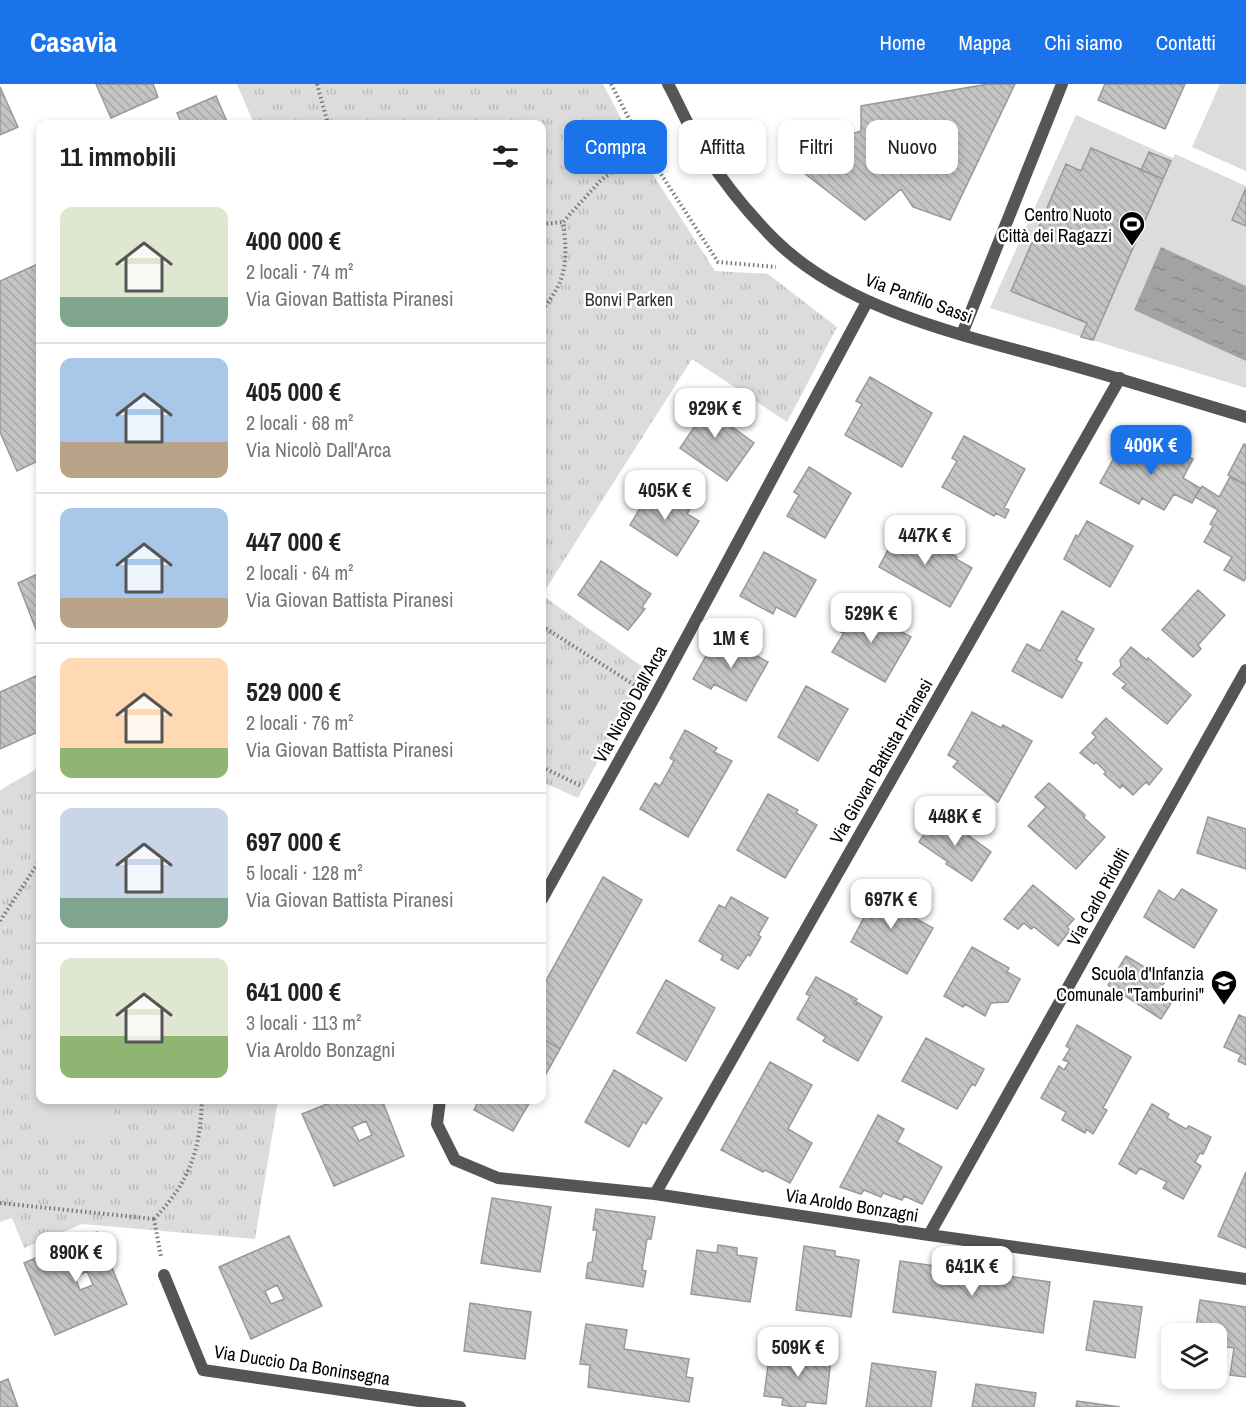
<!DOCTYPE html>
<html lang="it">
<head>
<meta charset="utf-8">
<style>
  body { margin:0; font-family:"Archivo Narrow",sans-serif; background:#f6f6f6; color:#222; height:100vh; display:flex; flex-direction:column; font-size:22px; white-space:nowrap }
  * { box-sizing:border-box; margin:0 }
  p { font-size:20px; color:#767676 }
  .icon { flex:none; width:33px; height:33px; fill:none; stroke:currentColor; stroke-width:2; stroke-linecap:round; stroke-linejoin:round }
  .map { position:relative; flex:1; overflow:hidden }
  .drawer { position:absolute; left:36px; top:36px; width:510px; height:984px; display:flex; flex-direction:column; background:#fff; border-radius:12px; box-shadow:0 3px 9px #0003 }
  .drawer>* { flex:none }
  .hud { position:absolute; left:564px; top:36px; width:570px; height:54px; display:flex; gap:12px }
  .controls { position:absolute; left:1161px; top:1239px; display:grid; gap:12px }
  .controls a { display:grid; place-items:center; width:66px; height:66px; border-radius:12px; background:#fff; box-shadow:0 3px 9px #0003; font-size:30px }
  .price { position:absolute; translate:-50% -51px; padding:0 14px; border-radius:12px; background:#fff; color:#222; font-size:20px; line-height:39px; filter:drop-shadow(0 2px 3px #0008) }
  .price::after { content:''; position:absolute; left:50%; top:36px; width:18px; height:14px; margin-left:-9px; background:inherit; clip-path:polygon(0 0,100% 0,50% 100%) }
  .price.active { background:#1a73e8; color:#fff }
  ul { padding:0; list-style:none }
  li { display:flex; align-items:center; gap:18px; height:150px; padding:0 24px }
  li+li { border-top:2px solid #e0e0e0 }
  li span { display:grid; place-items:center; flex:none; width:168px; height:120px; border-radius:12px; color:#555 }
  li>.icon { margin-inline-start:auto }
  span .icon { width:72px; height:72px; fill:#fffc; stroke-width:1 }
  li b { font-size:26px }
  h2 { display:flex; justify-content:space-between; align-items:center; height:72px; padding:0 24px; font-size:26px }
  .pill { padding:0 21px; border-radius:12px; background:#fff; box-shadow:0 3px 9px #0003; font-size:21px; line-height:54px }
  .pill.active { background:#1a73e8; color:#fff }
  header { display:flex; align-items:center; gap:36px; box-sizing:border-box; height:84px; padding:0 30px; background:#1a73e8; color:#fff }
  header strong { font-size:28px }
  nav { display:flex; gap:33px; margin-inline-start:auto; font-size:21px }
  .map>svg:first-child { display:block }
</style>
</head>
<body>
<header>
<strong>Casavia</strong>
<nav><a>Home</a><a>Mappa</a><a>Chi siamo</a><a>Contatti</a></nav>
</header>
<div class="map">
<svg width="1246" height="1323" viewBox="0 0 1246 1323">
  <defs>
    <pattern id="grass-tufts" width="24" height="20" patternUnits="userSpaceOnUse" patternTransform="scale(1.5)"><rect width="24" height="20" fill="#dcdcdc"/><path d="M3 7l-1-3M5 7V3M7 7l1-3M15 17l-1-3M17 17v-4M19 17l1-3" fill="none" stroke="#bbb"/></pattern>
    <pattern id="water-ripples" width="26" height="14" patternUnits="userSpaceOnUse" patternTransform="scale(1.5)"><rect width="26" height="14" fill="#a3a3a3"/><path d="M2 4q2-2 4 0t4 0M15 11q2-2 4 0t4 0" fill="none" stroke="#8b8b8b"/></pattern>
    <pattern id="building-back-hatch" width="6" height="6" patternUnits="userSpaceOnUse" patternTransform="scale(1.5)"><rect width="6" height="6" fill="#c4c4c4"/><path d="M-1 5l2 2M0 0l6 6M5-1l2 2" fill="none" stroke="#a7a7a7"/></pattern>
  </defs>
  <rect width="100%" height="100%" fill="#fff"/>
  <path fill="url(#grass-tufts)" d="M237 0H603L639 69 715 187 768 190 837 243 787 338 692 275 542 511 647 586 578 714 542 698V40H254Z
    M40 683V1016H278L255 1155 82 1140 24 1164 12 1134 0 1138V706Z"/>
  <path fill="#dcdcdc" d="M1220 0H1246V87L1192 63Z
    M1076 31 1173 74 1175 70 1246 102V304L990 224Z
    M40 983V1016H118C116 1021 115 1028 112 1033 81 1087 0 1035 40 983Z"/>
  <path fill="url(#water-ripples)" d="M1161 163 1246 202V277L1134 226Z"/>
  <path fill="url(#building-back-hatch)" stroke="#999" stroke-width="1.5" fill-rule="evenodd" d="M96 0H153L158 13 111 34Z
    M988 0H1015L950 136 913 123 901 105 865 136 782 72 861 47V22Z
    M1105 0H1185L1165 45 1098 16Z
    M0 3 18 43 0 51Z
    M216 12 228 40H182L177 29Z
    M1091 64 1163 95 1093 256 1081 253 1087 239 1011 207 1066 80 1081 87Z
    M1149 68 1171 77 1163 95 1141 86Z
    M1246 104V142L1232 136Z
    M40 179V376L17 387 0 348V197Z
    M870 293 932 329 902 383 845 351 862 320 856 317Z
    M701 310 729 330 724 337 754 359 727 397 680 364 695 342 683 334Z
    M964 352 1025 385 1004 424 1009 426 1005 434 996 429 994 432 942 403 957 377 952 374Z
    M1160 358 1193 375 1183 394 1200 404 1192 419 1174 410 1164 426 1142 414 1139 420 1100 399 1120 363 1141 374 1148 360 1157 364Z
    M1244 360 1246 361V401L1228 391Z
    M809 383 851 409 825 454 787 432 799 411 794 408Z
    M1230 393 1246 401V493L1244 497 1224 486 1232 473 1204 458 1213 442 1210 440 1218 426 1195 413 1202 402 1219 413Z
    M653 403 690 425 687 430 699 437 677 472 630 441Z
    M1087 437 1133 462 1110 503 1064 475 1076 451 1078 453Z
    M901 441 957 473 956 475 972 484 950 523 879 483Z
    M764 468 816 496 795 533 776 523 773 530 740 512Z
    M601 477 651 510 642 523 645 525 628 546 578 511Z
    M40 489V546L37 548 18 499Z
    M1198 506 1225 531 1198 561 1201 565 1193 573 1162 546Z
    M856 522 911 553 885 598 832 568 844 549 841 548Z
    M1062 527 1094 545 1076 576 1082 579 1062 614 1012 587 1027 560 1040 567Z
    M718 551 768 578 746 617 714 600 711 605 693 595Z
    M1131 563 1147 576 1148 574 1191 611 1167 640 1122 604 1126 600 1113 590 1121 582 1120 576Z
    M36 592 40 602V647L0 665V608Z
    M806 602 848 625 818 677 778 653Z
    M972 628 1001 644 1003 641 1032 657 998 718 953 683 958 677 948 671Z
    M1106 634 1162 685 1149 701 1146 698 1133 711 1122 701 1120 704 1104 690 1106 688 1096 678 1094 680 1080 669 1096 653 1092 649Z
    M685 646 717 664 714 668 732 677 688 753 640 725 655 699 660 702 674 677 670 674Z
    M1049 699 1085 731 1084 734 1105 753 1076 785 1028 742 1046 723 1035 713Z
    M768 710 798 726 796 729 817 741 785 794 737 766Z
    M938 729 991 768 972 797 946 780 948 778 919 758Z
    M1208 733 1246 745V785L1197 769Z
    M603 793 642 816 560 965 542 954V904Z
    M877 799 914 821 909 831 933 844 907 890 851 858 869 824 865 822Z
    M1033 801 1074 835 1067 843 1070 846 1058 862 1034 843 1031 845 1024 839 1018 845 1004 835Z
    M1182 805 1217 826 1194 864 1144 833 1159 806 1174 816Z
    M731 813 768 834 758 851 761 853 750 872 748 870 738 885 721 876 723 871 699 857 719 821 725 824Z
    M972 863 1009 884 1007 888 1020 895 1008 918 991 919 985 932 965 920 963 923 944 912Z
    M1126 872 1166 896 1161 904 1175 913 1161 935 1108 901Z
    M816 893 857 915 854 919 856 921 857 918 882 933 858 977 823 957 826 953 797 935 810 912 806 910Z
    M666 896 715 924 686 977 637 949Z
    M1239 931 1246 934V981L1238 977 1241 971 1224 963Z
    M1077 941 1131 973 1103 1024 1107 1026 1093 1050 1086 1045 1085 1049 1062 1036 1066 1028 1041 1014 1059 982 1064 986 1069 978 1063 976 1070 965 1066 962Z
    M542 954 560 965 542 997Z
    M926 954 984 985 975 1002 972 1000 957 1025 902 997Z
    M770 978 812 1001 788 1045 812 1059 790 1099 765 1086 763 1088 721 1066Z
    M614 986 662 1014 646 1040 643 1038 629 1063 585 1038Z
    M337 1016H382L404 1072 334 1102 302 1030ZM366 1037 372 1051 359 1057 352 1043Z
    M479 1016H531L513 1047 474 1026Z
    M1152 1020 1169 1030 1167 1034 1186 1045 1189 1042 1211 1053 1203 1070 1200 1069 1195 1078 1201 1082 1183 1115 1163 1104 1167 1098 1140 1084 1136 1090 1119 1080Z
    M878 1031 904 1045 897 1058 942 1083 922 1120 904 1112 902 1116 883 1109 881 1113 864 1106 861 1110 840 1103Z
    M1246 1088V1164L1218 1152Z
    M492 1114 551 1123 540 1188 481 1179Z
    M596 1125 655 1133 651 1155H647L642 1186 646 1187 643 1203 586 1194 588 1179 592 1178 597 1146H593Z
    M97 1148 127 1220 55 1251 24 1179ZM87 1187 93 1201 80 1206 75 1193Z
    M289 1152 322 1222 251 1255 219 1183ZM277 1201 284 1215 271 1220 265 1207Z
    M718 1161 737 1164V1171L757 1174 750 1218 691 1210 697 1166 717 1169Z
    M804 1162 835 1167V1172L859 1176 851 1233 796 1226Z
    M900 1177 1050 1198 1043 1249 893 1228Z
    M1200 1216 1246 1223V1293L1230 1291 1234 1264 1216 1261V1250H1195Z
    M1094 1217 1142 1223 1135 1274 1086 1266Z
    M470 1219 531 1228 525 1275 464 1267Z
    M586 1240 627 1246 624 1265 689 1275 686 1293 693 1294 689 1318 588 1303 590 1281 580 1280Z
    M770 1266 831 1274 826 1320 806 1318 805 1323H794L782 1321 783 1314 764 1312Z
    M872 1279 936 1288 931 1323H866Z
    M8 1295 18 1323H0V1298Z
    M976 1300 1036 1309 1034 1323H972Z
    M1077 1317 1120 1323H1076Z"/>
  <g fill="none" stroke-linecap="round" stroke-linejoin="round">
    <path stroke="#777" stroke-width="4" stroke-dasharray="1.5 3" stroke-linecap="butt" d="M317 0 328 40
      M611 0 644 64 718 178 776 183
      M542 140 563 138
      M542 226C567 196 568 176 563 138L601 96 644 64
      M542 542 639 604
      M542 683 581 702
      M0 837 40 776
      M0 1119 154 1135
      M154 1135C190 1097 200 1067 202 1016
      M154 1135 161 1173"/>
    <path stroke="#555" stroke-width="12" d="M962 250 1062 0
      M542 815 654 614 867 218
      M440 1016 437 1040 455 1076 498 1094 655 1110 929 1151 1246 1195
      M655 1110 1120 294
      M929 1151 1246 586
      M164 1191 203 1286 460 1323"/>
    <path stroke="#555" stroke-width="12" d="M668 0C680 22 690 47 704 68 724 99 749 130 775 156 848 228 968 252 1064 279 1125 296 1185 315 1246 333"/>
  </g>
  <defs>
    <g id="stadium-pin" transform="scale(1.35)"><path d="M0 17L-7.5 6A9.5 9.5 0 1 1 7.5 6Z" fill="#000" stroke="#fff"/><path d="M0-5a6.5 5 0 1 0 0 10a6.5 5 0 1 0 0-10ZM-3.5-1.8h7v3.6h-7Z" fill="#fff"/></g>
    <g id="school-pin" transform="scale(1.35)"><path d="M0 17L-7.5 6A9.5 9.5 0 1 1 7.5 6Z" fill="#000" stroke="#fff"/><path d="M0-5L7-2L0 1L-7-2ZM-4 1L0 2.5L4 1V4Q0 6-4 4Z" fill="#fff"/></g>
  </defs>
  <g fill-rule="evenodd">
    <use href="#stadium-pin" x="1132" y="140"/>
    <use href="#school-pin" x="1224" y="899"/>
  </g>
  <g text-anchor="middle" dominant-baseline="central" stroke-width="5" stroke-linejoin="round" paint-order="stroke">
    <g font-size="18" fill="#000" stroke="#fff" text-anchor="end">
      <text x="1112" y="130">Centro Nuoto<tspan x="1112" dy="21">Città dei Ragazzi</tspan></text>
      <text x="1204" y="889">Scuola d'Infanzia<tspan x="1204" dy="21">Comunale "Tamburini"</tspan></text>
    </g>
    <g font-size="18" fill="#000" stroke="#fff">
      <text transform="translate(919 214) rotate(20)">Via Panfilo Sassi</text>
      <text transform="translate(630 620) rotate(-61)">Via Nicolò Dall'Arca</text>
      <text transform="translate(881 677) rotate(-60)">Via Giovan Battista Piranesi</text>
      <text transform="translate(1098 813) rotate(-61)">Via Carlo Ridolfi</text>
      <text transform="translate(852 1121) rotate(9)">Via Aroldo Bonzagni</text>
      <text transform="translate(302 1281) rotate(9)">Via Duccio Da Boninsegna</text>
    </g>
    <g font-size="18" fill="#333" stroke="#fff">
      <text x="629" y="215">Bonvi Parken</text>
    </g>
  </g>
</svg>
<div class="controls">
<a><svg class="icon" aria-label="layers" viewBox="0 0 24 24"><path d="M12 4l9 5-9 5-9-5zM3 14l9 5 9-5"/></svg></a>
</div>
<b class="price" style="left:715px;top:355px">929K €</b>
<b class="price active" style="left:1151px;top:392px">400K €</b>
<b class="price" style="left:665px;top:437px">405K €</b>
<b class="price" style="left:925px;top:482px">447K €</b>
<b class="price" style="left:871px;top:560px">529K €</b>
<b class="price" style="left:731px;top:585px">1M €</b>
<b class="price" style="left:955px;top:763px">448K €</b>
<b class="price" style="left:891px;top:846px">697K €</b>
<b class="price" style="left:76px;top:1199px">890K €</b>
<b class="price" style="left:972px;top:1213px">641K €</b>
<b class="price" style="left:798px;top:1294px">509K €</b>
<div class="hud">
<a class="pill active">Compra</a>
<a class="pill">Affitta</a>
<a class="pill">Filtri</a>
<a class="pill">Nuovo</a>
</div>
<section class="drawer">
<h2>11 immobili<svg class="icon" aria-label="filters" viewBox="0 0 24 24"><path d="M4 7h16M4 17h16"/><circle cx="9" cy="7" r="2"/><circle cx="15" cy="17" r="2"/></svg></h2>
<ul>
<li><span style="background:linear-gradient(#dfe7d0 75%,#7fa58c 0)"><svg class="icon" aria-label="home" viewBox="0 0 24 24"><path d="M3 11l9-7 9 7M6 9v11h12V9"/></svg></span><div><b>400 000 €</b><p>2 locali · 74 m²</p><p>Via Giovan Battista Piranesi</p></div></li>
<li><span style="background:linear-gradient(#a9c7e8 70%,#b9a48a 0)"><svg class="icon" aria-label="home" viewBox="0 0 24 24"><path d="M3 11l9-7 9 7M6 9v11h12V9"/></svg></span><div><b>405 000 €</b><p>2 locali · 68 m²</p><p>Via Nicolò Dall'Arca</p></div></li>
<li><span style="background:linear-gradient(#a9c7e8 75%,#b9a48a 0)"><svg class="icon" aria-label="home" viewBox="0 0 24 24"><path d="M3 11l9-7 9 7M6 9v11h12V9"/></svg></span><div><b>447 000 €</b><p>2 locali · 64 m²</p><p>Via Giovan Battista Piranesi</p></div></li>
<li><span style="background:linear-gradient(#ffd9b3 75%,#8fb573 0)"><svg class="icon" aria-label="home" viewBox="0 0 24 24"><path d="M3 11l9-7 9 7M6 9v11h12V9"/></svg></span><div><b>529 000 €</b><p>2 locali · 76 m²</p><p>Via Giovan Battista Piranesi</p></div></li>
<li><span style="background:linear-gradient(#c9d6e8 75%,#7fa58c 0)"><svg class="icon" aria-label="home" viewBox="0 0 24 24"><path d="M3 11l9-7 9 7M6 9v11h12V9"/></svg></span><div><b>697 000 €</b><p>5 locali · 128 m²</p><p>Via Giovan Battista Piranesi</p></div></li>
<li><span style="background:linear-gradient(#dfe7d0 65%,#8fb573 0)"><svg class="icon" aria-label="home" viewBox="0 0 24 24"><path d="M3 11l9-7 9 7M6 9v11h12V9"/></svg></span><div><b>641 000 €</b><p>3 locali · 113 m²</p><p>Via Aroldo Bonzagni</p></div></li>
</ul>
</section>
</div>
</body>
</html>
